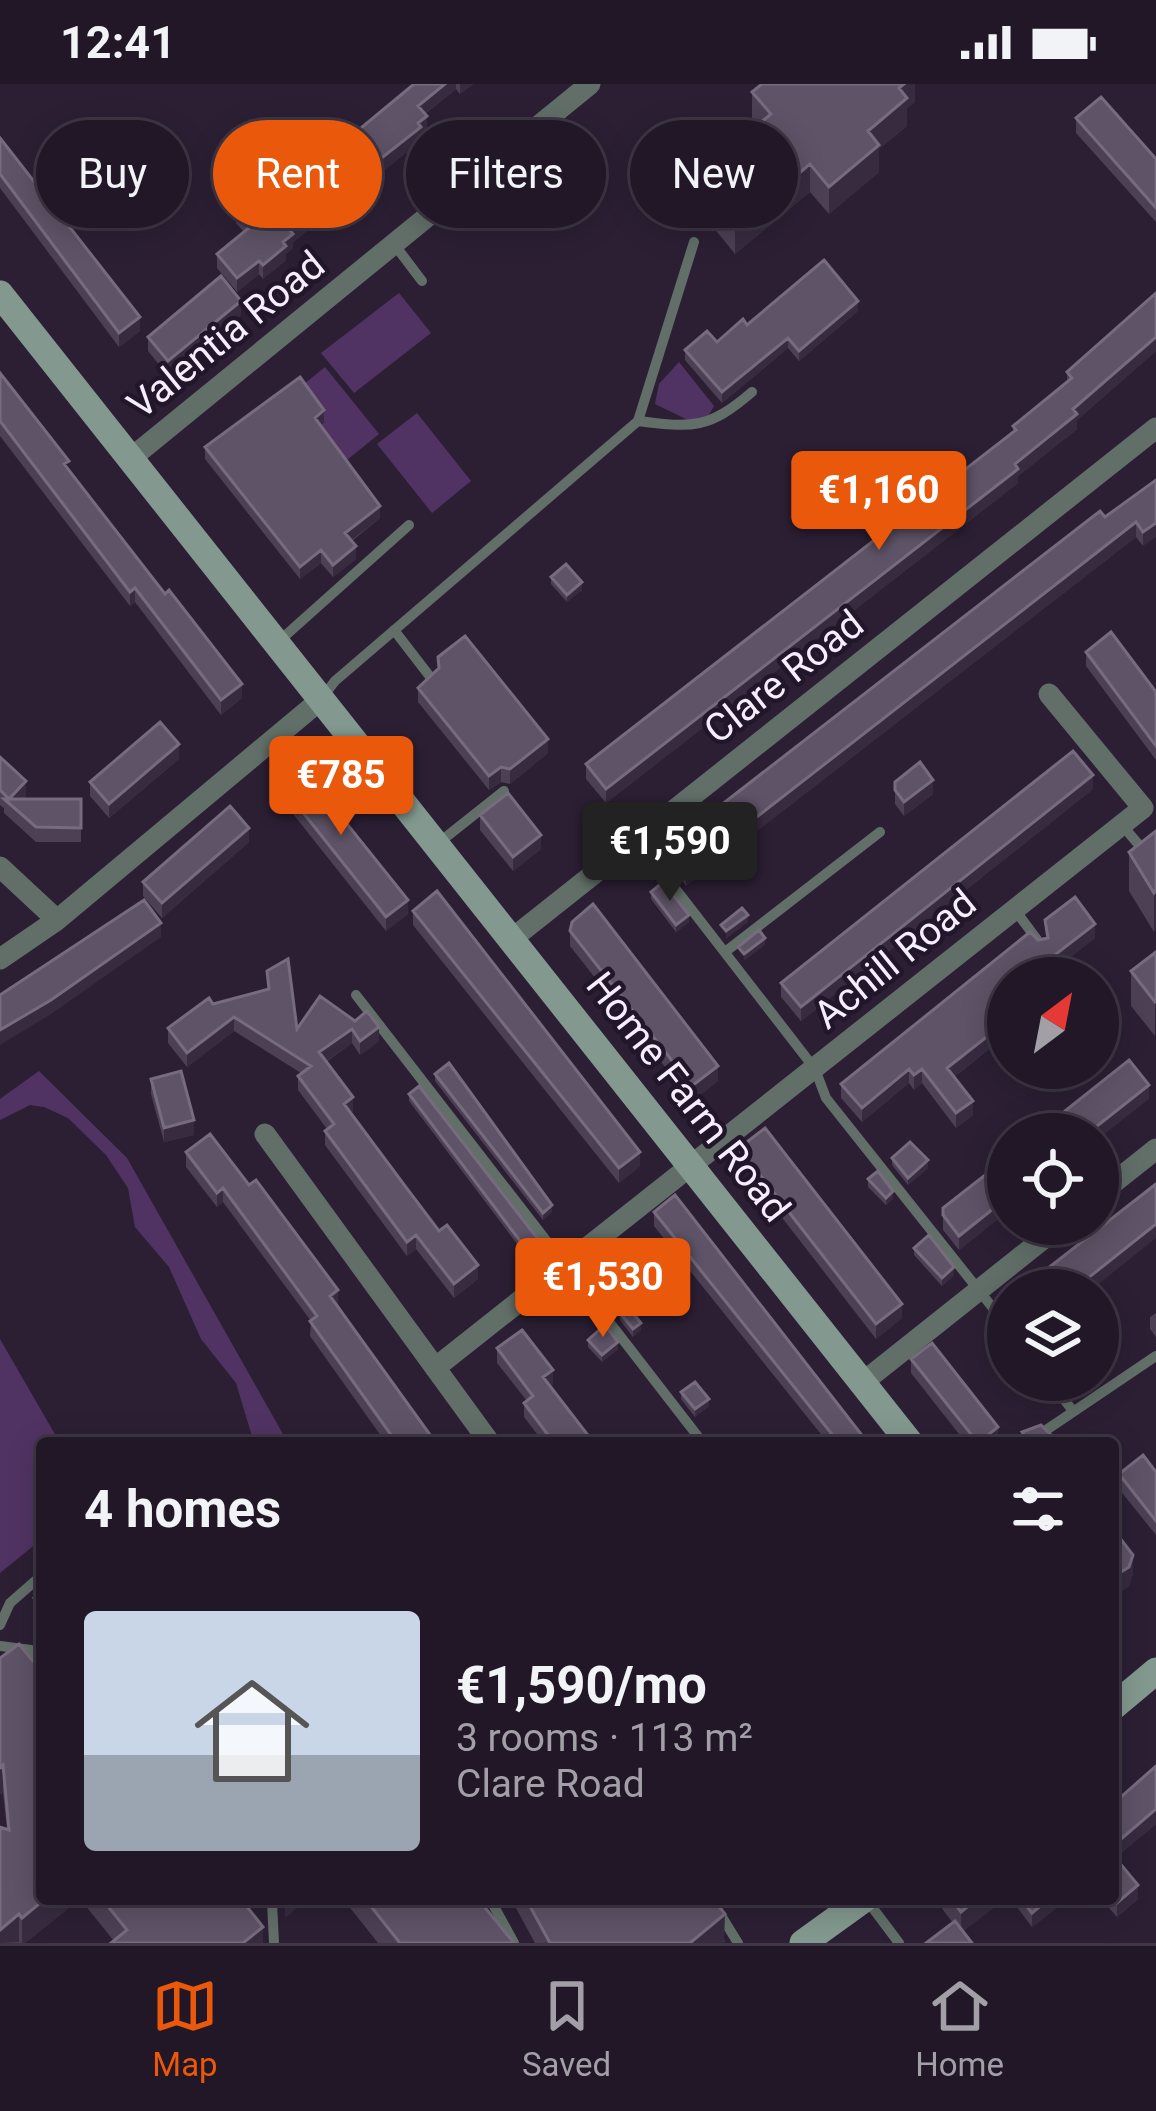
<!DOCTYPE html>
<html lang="en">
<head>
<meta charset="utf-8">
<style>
  body { margin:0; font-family:Roboto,sans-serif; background:#29202f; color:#f1f3f6; height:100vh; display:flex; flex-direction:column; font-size:45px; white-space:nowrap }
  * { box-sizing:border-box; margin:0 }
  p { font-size:39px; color:#a29fa7 }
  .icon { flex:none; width:66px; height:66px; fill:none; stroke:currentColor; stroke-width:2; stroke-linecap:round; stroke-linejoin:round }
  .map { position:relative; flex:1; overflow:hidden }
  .sheet { position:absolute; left:36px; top:1353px; width:1083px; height:468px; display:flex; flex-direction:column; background:#211727; border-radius:12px; box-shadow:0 6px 30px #0003,0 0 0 3px #3e3644 }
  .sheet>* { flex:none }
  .guide { position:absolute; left:36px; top:36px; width:1086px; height:108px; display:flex; gap:24px }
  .needle { width:78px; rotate:32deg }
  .fabs { position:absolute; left:987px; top:873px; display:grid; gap:24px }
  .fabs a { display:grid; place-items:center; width:132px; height:132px; border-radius:50%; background:#211727; box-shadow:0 6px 30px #0003,0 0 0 3px #3e3644; font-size:60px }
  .price { position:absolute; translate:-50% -102px; padding:0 27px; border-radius:12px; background:#ea580c; color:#fff; font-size:39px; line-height:78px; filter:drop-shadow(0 3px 6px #0008) }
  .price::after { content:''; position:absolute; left:50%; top:72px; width:36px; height:27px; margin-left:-18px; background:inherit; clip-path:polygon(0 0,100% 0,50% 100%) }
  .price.current { background:#222; color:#fff }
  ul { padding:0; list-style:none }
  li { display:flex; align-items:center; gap:36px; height:300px; padding:0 48px }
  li+li { border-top:3px solid #3e3644 }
  li span { display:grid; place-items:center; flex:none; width:336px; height:240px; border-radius:12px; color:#555 }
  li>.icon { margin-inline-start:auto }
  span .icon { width:144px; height:144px; fill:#fffc; stroke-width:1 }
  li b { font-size:51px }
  h2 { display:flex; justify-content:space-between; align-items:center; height:144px; padding:0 48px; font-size:51px }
  .tag { padding:0 42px; border-radius:54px; background:#211727; box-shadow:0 6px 30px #0003,0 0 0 3px #3e3644; font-size:42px; line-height:108px }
  .tag.current { background:#ea580c; color:#fff }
  .status { display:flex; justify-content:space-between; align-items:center; height:84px; padding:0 60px; background:#211727; direction:ltr }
  .status svg { height:33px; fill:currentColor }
  .menu { display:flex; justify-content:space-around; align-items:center; height:168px; border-top:3px solid #3e3644; background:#211727; font-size:33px; color:#a29fa7 }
  .menu a { display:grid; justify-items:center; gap:6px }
  .menu .current { color:#ea580c }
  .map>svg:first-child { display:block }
</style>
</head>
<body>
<div class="status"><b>12:41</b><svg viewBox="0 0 49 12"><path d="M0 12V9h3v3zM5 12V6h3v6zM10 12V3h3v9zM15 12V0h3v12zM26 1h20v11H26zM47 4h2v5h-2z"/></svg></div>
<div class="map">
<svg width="1156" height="1859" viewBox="0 0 1156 1859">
  <rect width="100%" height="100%" fill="#2c1f34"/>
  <path fill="#513363" d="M399 209 431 249 354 309 321 269Z
    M679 278 714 322 706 336H688L655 320 659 300Z
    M325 283 379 350 342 380 288 313Z
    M417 329 471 397 432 429 377 360Z
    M39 987 127 1074 288 1359H254L236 1299 201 1255 169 1183 135 1143 128 1104 106 1071 68 1034 44 1023 30 1021 0 1036V1015Z
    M0 1255 60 1359H42V1455L0 1489Z"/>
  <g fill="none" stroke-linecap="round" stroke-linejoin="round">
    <path stroke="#626f69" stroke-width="10" d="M394 160 422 197
      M638 337C693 344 709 345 752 308
      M394 546 431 594
      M277 559 409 441
      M322 614 335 597 638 337 694 158
      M1122 741 1150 774 1156 769
      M637 755 815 985 826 1014 1008 1243
      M436 761 504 707
      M1015 826 1041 861
      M725 868 880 748
      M356 911 703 1359
      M1049 1296 1073 1327
      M1027 1359 1156 1272
      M0 1541 10 1519 42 1491
      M0 1562 31 1566 42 1579
      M490 1815 514 1859
      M711 1815 738 1859
      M866 1815 899 1859
      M272 1818 274 1859"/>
    <path stroke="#626f69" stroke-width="21" d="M130 375 590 0
      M0 783 57 836
      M513 854 1156 344
      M0 875 57 836 318 618
      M265 1050 490 1359
      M1098 1111 1156 1065
      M435 1284 1143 724 1049 610
      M862 1299 1062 1140"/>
    <path stroke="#83998f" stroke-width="27" d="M0 210 910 1359
      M1113 1623 1156 1587
      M803 1859 864 1815"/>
  </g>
  <path fill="#4d4055" d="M414 0H473L460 10 456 5 425 30 427 46 421 51V57L293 158V164L286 170V176L263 195 259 190 237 208 217 184V170L244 148 236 139V125L266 102 261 97V83L305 72 349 54Z
    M915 0V18L907 24V42L879 65V88L829 130 810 108 735 170 695 121V93L757 42 752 36V8Z
    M1076 34 1156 75V138L1076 49Z
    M0 54 140 247 119 263 0 104Z
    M1156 209V267L1077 336V345L1018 392V399L606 719 586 695V680L1013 349V342L1067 298V288Z
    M858 227 799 277 788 264 722 319 685 276V266L717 258 747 241Z
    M241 231 168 292 148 267V253Z
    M0 289 69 385 242 614 221 631 135 518 130 522 0 352Z
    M324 339 321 342 380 434 352 457 356 475 333 493 321 479 300 495 205 375V363Z
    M1156 396 1143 462 1136 453 686 802 667 777V763Z
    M551 493 582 506 567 518 551 500Z
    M1086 568 1156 608V676L1086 582Z
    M438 573 548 669 510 700 501 698 489 706 418 618V604L438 585Z
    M0 673 26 711 23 715H81V758H36L4 729V724L0 721Z
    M179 675 109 734 90 712V698Z
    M274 692 408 830 386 847 274 706Z
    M895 698 933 710 904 732 895 720Z
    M1093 705 801 937 781 913V899Z
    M480 731 541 765 513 787 480 746Z
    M1156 747 1154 848 1129 807V768Z
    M249 758 162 834 143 812V798Z
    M651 808 689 838 676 848 651 815Z
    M413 827 640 1082 619 1099 413 841Z
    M1045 836 1095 854 1044 894H1008V922L999 928 1007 951 954 993 973 1031 956 1044 922 999 914 1006 909 999 862 1038 841 1014V1000L1038 856 1046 854Z
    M570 847 718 997 692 1017 570 862Z
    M1156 868 1155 952 1131 922V887Z
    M267 887 297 945 320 912 379 957 360 971 352 959 326 978 353 1027 351 1029 439 1147 478 1195 454 1214 416 1165 407 1172 325 1061V1047L327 1045 298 1006V992L301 989 234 947 187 983 168 959V944L213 920 267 906Z
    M435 990 552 1128 543 1136 435 997Z
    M151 995 194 1051 164 1058 151 1010Z
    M409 1010 548 1175 536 1185 409 1017Z
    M739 1064 902 1234 876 1255 739 1078Z
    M186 1068 338 1221 337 1222 436 1359H386L310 1252 311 1237 223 1118 217 1123 186 1083Z
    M1008 1073V1127L959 1166 943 1146V1124Z
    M892 1074 928 1084 908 1101 892 1081Z
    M868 1095 893 1114 886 1121 868 1103Z
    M654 1128 868 1359H828L654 1142Z
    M914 1164 954 1191 942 1202 914 1171Z
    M620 1229 641 1246 633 1253 620 1236Z
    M1156 1229V1253L1150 1245V1233Z
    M588 1256 618 1265 602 1278 588 1263Z
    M497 1264 553 1300 550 1302 594 1359H544L524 1333V1319L527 1317 497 1279Z
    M911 1275 998 1357 996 1359H966L911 1289Z
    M681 1308 709 1322 695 1333 681 1315Z
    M1156 1388V1451L1119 1405V1390Z
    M42 1507V1551L34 1541V1514Z
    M0 1574 42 1815H260L247 1824 263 1859 114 1857 80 1815 25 1859H0L7 1745 3 1709Z
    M1141 1698 1156 1740 1115 1774 1138 1815 1117 1833 1101 1815H1113V1720Z
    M343 1815H478L514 1859H378Z
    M511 1815H713L725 1858 535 1859Z
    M937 1815H997V1821L963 1847 953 1839 937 1818Z
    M1011 1815H1068L1032 1843Z"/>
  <path fill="#382b40" d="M445 0H456V5L418 35V22Z
    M460 0H473L460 10Z
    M904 0H915V18L907 24V42L879 65V88L829 130V103L899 4Z
    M427 32V46L421 51V57L293 158V164L286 170V176L263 195V181L283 158 290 146Z
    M810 80V108L735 170V143Z
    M259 177V190L237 208V194Z
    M241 217V231L168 292V277Z
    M858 217V227L799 277V267Z
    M140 233V247L119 263V249Z
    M1156 253V267L1077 336V345L1018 392V399L606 719V705L1015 380 1073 325Z
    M788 254V264L722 319V308Z
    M324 326V339L315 346V334Z
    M380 422V434L345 461V449Z
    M1136 438V453L686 802V788Z
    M1156 439V453L1143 462V448Z
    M356 462V475L333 493V481Z
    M321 466V479L300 495V483Z
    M582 498V506L567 518V511Z
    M135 504V518L130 522V508Z
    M242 600V614L221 631V616Z
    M548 655V669L510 700V685Z
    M179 660V675L109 734V720Z
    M501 683V698L489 706V692Z
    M1093 691V705L801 937V923Z
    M933 696V710L904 732V718Z
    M26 697V711L14 724 9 715Z
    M249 744V758L162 834V819Z
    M541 751V765L513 787V773Z
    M1156 807V846L1154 848V809Z
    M408 816V830L386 847V833Z
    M689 831V838L676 848V841Z
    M748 831V838L726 855V847Z
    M161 839V853L51 930 0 961V946Z
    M1095 840V854L1044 894H1025Z
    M765 854V861L744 877V870Z
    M1008 907V922L992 934V919Z
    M234 933V947L187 983V969Z
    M1007 937V951L947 998V984Z
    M379 943V957L360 971V957Z
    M352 945V959L319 982V968Z
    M718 982V997L692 1017V1002Z
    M909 985V999L862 1038V1024Z
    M922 985V999L914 1006V991Z
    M1149 1001V1015L1098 1055V1050H1087Z
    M353 1013V1027L344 1034V1020Z
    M973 1017V1031L956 1044V1029Z
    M194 1036V1051L164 1058V1044Z
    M640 1068V1082L619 1099V1084Z
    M928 1076V1084L908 1101V1094Z
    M223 1104V1118L217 1123V1109Z
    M893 1107V1114L886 1121V1114Z
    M1008 1113V1127L959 1166V1152Z
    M552 1121V1128L543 1136V1129Z
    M1156 1140V1154L1091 1206H1073Z
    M416 1151V1165L407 1172V1158Z
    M548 1168V1175L536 1185V1178Z
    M478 1181V1195L454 1214V1200Z
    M954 1183V1191L942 1202V1194Z
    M338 1206V1221L330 1227V1212Z
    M902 1220V1234L876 1255V1240Z
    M641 1239V1246L633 1253V1245Z
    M618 1258V1265L602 1278V1271Z
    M553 1286V1300L543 1307V1293Z
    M709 1315V1322L695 1333V1325Z
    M998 1343V1357L996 1359H978Z
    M1133 1471V1491L1129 1503 1113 1513V1493Z
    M3 1681V1709L0 1711V1684Z
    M1156 1725V1740L1113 1776V1762Z
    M1138 1801V1815L1117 1833V1819Z
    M45 1815H80L25 1859H22V1834Z
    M233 1815H260L233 1833Z
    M285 1815H308L285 1834Z
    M977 1815H997V1821L961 1849V1828Z
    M1049 1815H1068L1032 1843V1829Z
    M19 1830V1858L0 1859V1846Z
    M725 1830 724 1859H690Z
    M263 1843V1859H243Z"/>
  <path fill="#5f5367" stroke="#776b7e" stroke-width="3" d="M414 0H445L418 22 427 32 418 39 421 43 290 146 293 150 283 158 286 162 263 181 259 177 237 194 217 170 250 143 236 125 273 97 261 83 293 57 305 72 340 44 349 54Z
    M762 0H904L899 4 907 14 868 47 879 61 829 103 810 80 735 143 695 93 771 30 752 8Z
    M1101 13 1156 75V124L1076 34Z
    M0 54 140 233 119 249 0 90Z
    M824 176 858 217 799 267 788 254 722 308 685 266 707 247 717 258 743 235 747 241Z
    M221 192 241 217 168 277 148 253Z
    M1156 209V253L1073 325 1077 330 1015 380 1018 385 606 705 586 680 1016 346 1013 342 1072 294 1067 288Z
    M0 289 69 377 64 380 165 510 169 506 242 600 221 616 135 504 130 508 0 337Z
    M300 293 324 326 315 334 380 422 345 449 356 462 333 481 321 466 300 483 205 363Z
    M1156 396V439L1143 448 1136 438 686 788 667 763 1100 427 1105 433Z
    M566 480 582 498 567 511 551 493Z
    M1111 548 1156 608V662L1086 568Z
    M465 552 548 655 510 685 501 683 489 692 418 604 439 584 438 573Z
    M160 638 179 660 109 720 90 698Z
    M1073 667 1093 691 801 923 781 899Z
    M0 673 26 697 9 715 0 706Z
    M295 675 408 816 386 833 274 692Z
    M920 678 933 696 904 718 895 706V698Z
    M508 709 541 751 513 773 480 731Z
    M4 715H81V744L36 743Z
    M230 722 249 744 162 819 143 798Z
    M1156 747V807L1154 809 1129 768Z
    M663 798 689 831 676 841 651 808Z
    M437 807 640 1068 619 1084 413 827Z
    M1075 813 1095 840 1025 894H1008V907L992 919 1007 937 947 984 973 1017 956 1029 922 985 914 991 909 985 862 1024 841 1000 1030 848 1038 856 1048 854 1045 836Z
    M144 816 161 839 51 916 0 946V911Z
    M593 820 718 982 692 1002 570 847 572 838Z
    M742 824 748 831 726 847 721 841Z
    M759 846 765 854 744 870 738 863Z
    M1156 868V917L1155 918 1131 887Z
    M288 875 297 945 320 912 355 937 367 927 379 943 360 957 352 945 319 968 353 1013 344 1020 405 1102 439 1147 447 1141 478 1181 454 1200 416 1151 407 1158 325 1047 334 1040 298 992 311 982 234 933 187 969 168 944 209 914 213 920 269 905 267 887Z
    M1129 976 1149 1001 1087 1050H1036Z
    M449 979 552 1121 543 1129 435 990Z
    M181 987 194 1036 164 1044 151 995Z
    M419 1002 548 1168 536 1178 409 1010Z
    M765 1044 902 1220 876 1240 739 1064Z
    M210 1050 249 1101 256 1096 338 1206 330 1212 436 1359H397L389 1348 310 1237 317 1232 223 1104 217 1109 186 1068Z
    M910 1058 928 1076 908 1094 892 1074Z
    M1008 1073V1113L959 1152 943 1131V1124Z
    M878 1087 893 1107 886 1114 868 1095Z
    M1156 1100V1140L1073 1206H1020Z
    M675 1111 868 1359H839L654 1128Z
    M929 1151 954 1183 942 1194 914 1164Z
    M628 1223 641 1239 633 1245 620 1229Z
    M605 1241 618 1258 602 1271 588 1256Z
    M522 1246 553 1286 543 1293 594 1359H554L524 1319 533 1312 497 1264Z
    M932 1259 998 1343 978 1359 911 1275Z
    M695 1298 709 1315 695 1325 681 1308Z
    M1041 1341 1059 1359H1030L1022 1348Z
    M1143 1371 1156 1388V1437L1119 1390Z
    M1113 1445 1133 1471 1129 1483 1113 1493Z
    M42 1507V1524L34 1514Z
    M19 1560 42 1588V1815H45L22 1834 19 1830 0 1846V1743L9 1746 3 1681 0 1684V1574Z
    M1156 1682V1725L1113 1762V1720Z
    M1113 1771 1138 1801 1117 1819 1113 1815Z
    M102 1815H241L263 1843 243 1859H111L127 1846Z
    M365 1815H478L514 1859H400Z
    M526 1815H713L725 1830 690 1859H550Z
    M951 1815H977L961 1828Z
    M1021 1815H1049L1032 1829Z
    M955 1837 972 1859H926Z"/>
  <g text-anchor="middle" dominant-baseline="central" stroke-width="9" stroke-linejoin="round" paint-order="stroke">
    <g font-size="39" fill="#f6eefc" stroke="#22162a">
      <text transform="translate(226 251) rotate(-39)">Valentia Road</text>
      <text transform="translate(784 593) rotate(-38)">Clare Road</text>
      <text transform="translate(895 875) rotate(-39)">Achill Road</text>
      <text transform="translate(688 1013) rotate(52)">Home Farm Road</text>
    </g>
  </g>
</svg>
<div class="fabs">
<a><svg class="needle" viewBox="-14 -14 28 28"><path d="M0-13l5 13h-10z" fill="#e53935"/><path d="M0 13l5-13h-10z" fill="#a29fa7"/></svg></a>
<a><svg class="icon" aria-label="locate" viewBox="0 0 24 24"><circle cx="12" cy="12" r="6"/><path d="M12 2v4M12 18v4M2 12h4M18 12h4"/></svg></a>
<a><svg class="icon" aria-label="layers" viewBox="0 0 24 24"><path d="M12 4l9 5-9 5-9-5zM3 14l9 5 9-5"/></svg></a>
</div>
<b class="price" style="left:879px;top:469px">€1,160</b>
<b class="price" style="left:341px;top:754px">€785</b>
<b class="price current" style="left:670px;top:820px">€1,590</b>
<b class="price" style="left:603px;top:1256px">€1,530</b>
<div class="guide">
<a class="tag">Buy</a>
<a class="tag current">Rent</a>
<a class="tag">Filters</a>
<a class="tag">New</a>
</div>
<section class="sheet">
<h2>4 homes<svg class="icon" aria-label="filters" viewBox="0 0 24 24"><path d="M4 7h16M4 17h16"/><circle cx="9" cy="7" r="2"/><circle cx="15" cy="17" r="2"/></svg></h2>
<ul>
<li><span style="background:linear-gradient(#c9d6e8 60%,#9aa5b1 0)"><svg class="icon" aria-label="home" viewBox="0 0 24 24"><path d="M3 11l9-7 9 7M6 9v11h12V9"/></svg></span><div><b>€1,590/mo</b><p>3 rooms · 113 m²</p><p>Clare Road</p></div></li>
</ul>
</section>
</div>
<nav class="menu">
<a class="current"><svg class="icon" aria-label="map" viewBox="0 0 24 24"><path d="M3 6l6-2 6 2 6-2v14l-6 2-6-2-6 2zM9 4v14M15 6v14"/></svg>Map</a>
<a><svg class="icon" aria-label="saved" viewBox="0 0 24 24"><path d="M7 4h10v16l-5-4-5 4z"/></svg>Saved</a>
<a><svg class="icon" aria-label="home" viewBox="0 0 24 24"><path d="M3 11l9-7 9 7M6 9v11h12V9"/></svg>Home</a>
</nav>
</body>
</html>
